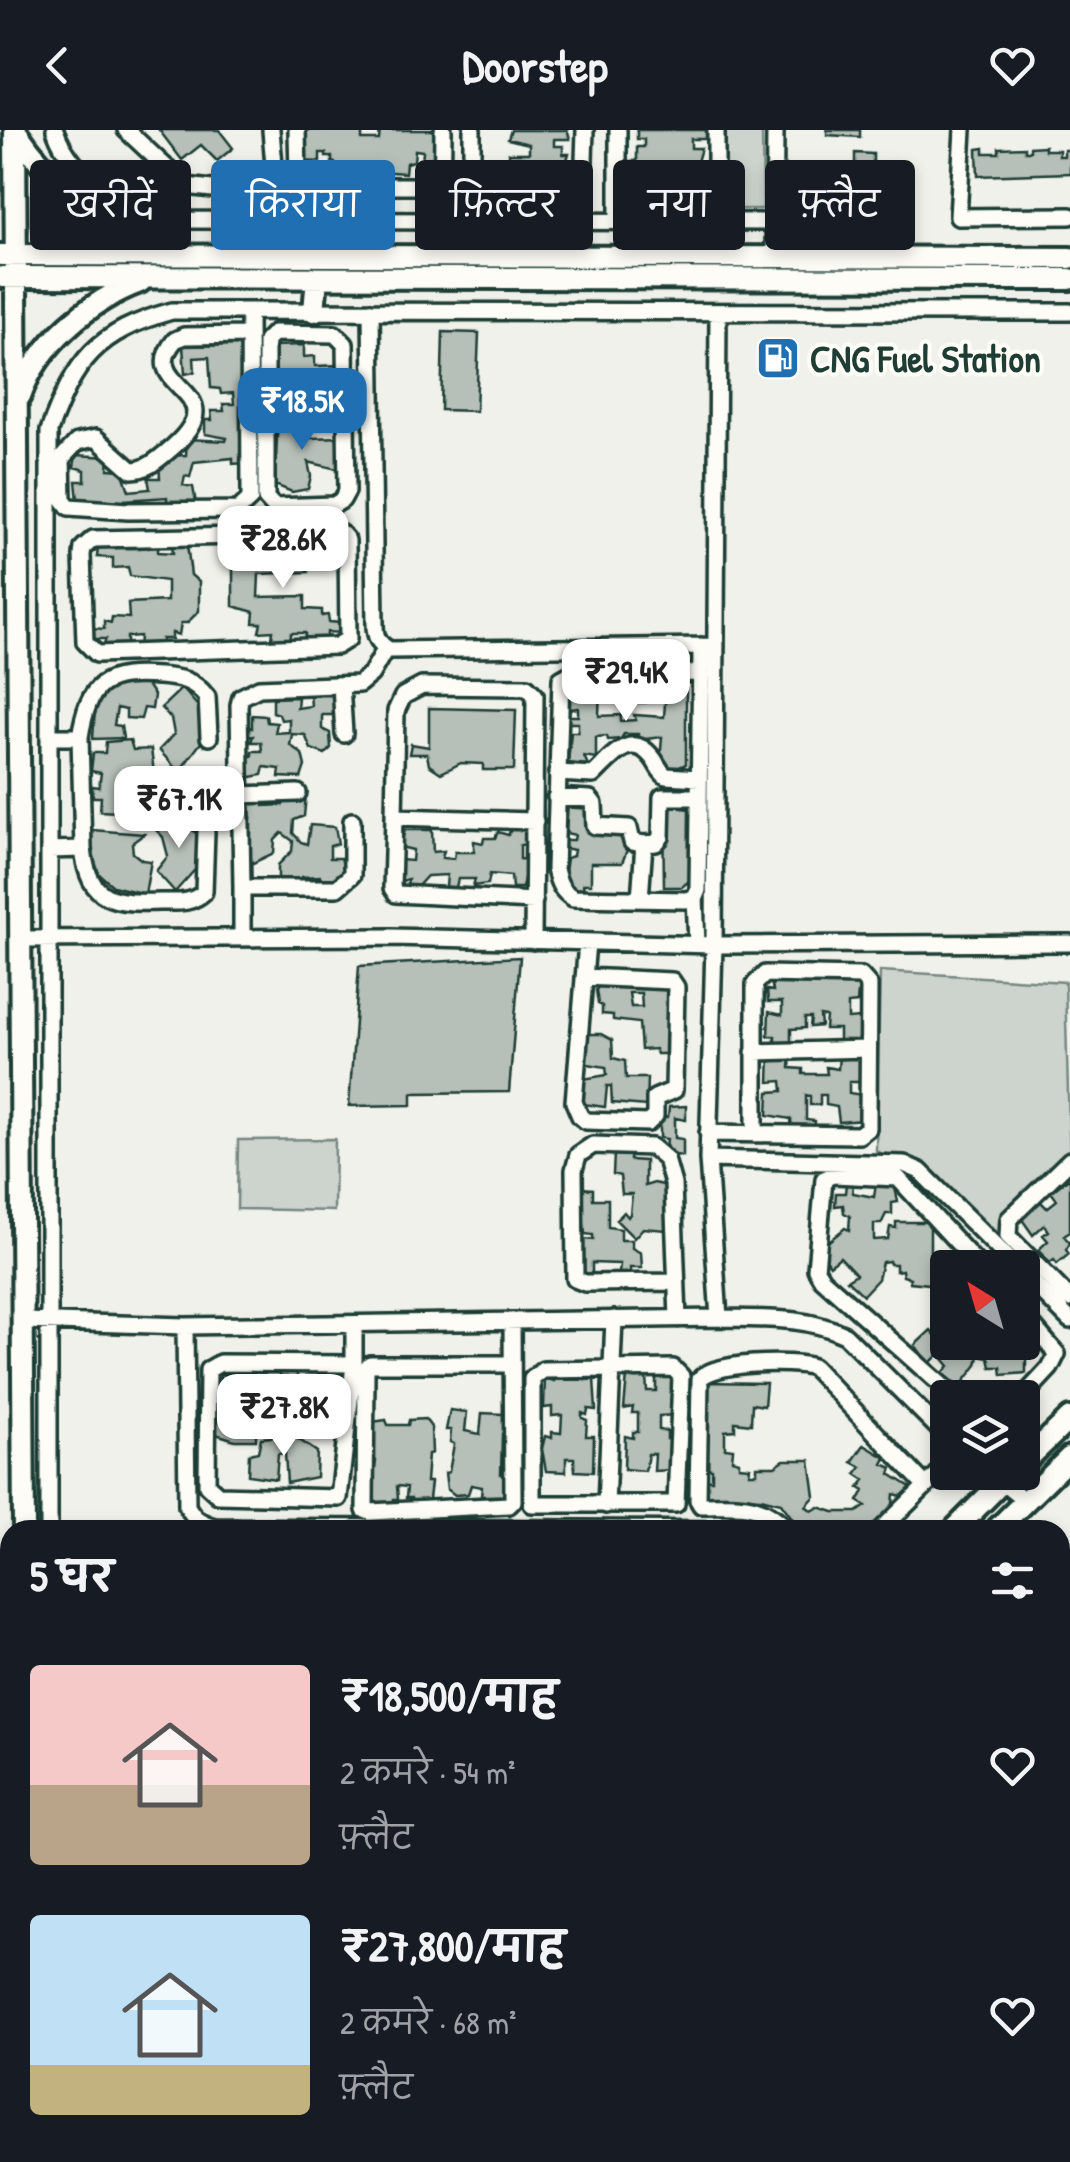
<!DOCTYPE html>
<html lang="hi">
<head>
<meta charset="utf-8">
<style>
  body { margin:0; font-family:"Patrick Hand","Playpen Sans Deva",sans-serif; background:#242831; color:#f1f3f6; height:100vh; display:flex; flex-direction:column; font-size:38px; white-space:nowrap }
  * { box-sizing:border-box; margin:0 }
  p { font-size:32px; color:#9ea1a6 }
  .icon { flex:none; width:55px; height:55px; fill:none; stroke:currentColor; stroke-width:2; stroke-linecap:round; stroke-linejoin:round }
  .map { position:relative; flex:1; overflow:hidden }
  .details { position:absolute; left:0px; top:1390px; width:1070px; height:642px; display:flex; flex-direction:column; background:#171b24; border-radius:30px 30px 0 0; box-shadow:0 5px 15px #0003 }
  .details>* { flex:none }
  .hud { position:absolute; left:30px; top:30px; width:1010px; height:90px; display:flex; gap:20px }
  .needle { width:65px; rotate:323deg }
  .tools { position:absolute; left:930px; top:1120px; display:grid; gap:20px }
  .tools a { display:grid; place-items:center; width:110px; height:110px; border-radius:10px; background:#171b24; box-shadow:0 5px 15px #0003; font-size:50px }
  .price { position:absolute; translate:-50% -85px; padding:0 22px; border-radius:20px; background:#fff; color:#222; font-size:32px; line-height:65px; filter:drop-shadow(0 2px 5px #0008) }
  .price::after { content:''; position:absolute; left:50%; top:60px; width:30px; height:22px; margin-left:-15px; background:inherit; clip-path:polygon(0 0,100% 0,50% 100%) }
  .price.selected { background:#1f6fb2; color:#fff }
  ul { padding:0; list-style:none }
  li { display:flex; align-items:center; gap:30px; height:250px; padding:0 30px }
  li span { display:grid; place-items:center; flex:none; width:280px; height:200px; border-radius:10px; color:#555 }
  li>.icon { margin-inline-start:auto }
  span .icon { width:120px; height:120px; fill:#fffc; stroke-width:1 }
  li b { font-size:42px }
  h2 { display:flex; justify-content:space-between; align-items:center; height:120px; padding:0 30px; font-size:42px }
  .chip { padding:0 35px; border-radius:10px; background:#171b24; box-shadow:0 5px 15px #0003; font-size:35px; line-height:90px }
  .chip.selected { background:#1f6fb2; color:#fff }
  header { display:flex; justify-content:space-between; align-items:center; height:130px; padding:0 30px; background:#171b24; font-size:45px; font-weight:700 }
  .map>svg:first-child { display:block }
</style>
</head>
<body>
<header><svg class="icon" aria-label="back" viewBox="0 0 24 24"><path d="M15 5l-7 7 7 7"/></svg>Doorstep<svg class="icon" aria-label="heart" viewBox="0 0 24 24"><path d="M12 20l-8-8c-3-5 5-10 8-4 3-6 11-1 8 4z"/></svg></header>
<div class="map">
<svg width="1070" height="2032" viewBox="0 0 1070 2032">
  <rect width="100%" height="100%" fill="#f0f1eb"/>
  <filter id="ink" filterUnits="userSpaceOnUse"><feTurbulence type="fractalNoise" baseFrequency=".01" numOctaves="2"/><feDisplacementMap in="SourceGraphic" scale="20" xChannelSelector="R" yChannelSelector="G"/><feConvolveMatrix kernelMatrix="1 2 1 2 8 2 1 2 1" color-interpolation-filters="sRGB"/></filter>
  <g filter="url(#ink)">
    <path fill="#cdd3cd" stroke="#768880" stroke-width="2.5" d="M714 0H762L763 79H713Z
      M880 841 1065 852 1070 1036 995 1112 921 1040 876 1021Z
      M335 1009 334 1081 237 1079 238 1010Z
      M420 2023 701 2022 700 2032H420Z"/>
    <path fill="#b6bfb8" stroke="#1f3d34" stroke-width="2.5" fill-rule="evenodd" d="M159 0H219L233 18 217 31 201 15 182 30Z
      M307 0H362V10H379L380 0H432L441 2 439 28H427V32H422L423 21 415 20 414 31 406 33 405 43 335 38V33L332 32V27H326V23H320V32L301 31 302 3Z
      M511 0H567L570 9H554V16H563V24H569L565 35H570V45L550 44V38H536V44L508 43V35H512L513 30H509V23H529V14L508 9Z
      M637 0H706V9H691V18H701L697 32H705V44L688 43V38H680V33L656 34V37H648V45L630 42V31H637V17H644V9H637Z
      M827 0H860V7L827 5Z
      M1045 16V20H1059V26H1064V20H1070V43L978 46 977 19 984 18V23H999V18L1025 17V21H1030V17Z
      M855 23 873 24V67H813L814 43H855Z
      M443 202 479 203 476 281 441 280Z
      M241 215 244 333 233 334V328L194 332 190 347 185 346 183 355 193 357 196 373 167 375V367L125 370V375L116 376V371H78L76 351H85V340L74 337 76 325 109 327 108 339 122 340 129 361 150 359 148 348H160L159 333 170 332 169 326 186 325 187 309 226 311 227 308 205 304V290H212L211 281H224L223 274H234L233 263 221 264 220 259 211 258 209 227 194 228 195 242 185 244 183 216Z
      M304 215V227L315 226V236L343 235 344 263H320V257L304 258V264H299V275L276 276 274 216Z
      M278 284 306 285 305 300 310 308 342 307 341 340 308 332 311 346 308 359 292 362 275 355Z
      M292 406 291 413 337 408 338 419 318 426 319 434H307L308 442 259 444 258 467 305 466V479L322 480V486L328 485 329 492 341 493V503L327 502V512L305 513V503H291L290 516H271L273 501 259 502 261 493H253L254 482 233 476V434L247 426 274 428 277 424 259 419 261 408Z
      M110 408 127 409 128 418H140L141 410H146L149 418 152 417V409L158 408V422L173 423 172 413 187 414 191 445 199 452V481L187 493H181L179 505 172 503V509H162L163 519 139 520 140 506 127 507V520L102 518 106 509H93L92 498 104 499V491L111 493 112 487 129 488 128 473 167 471V451L130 446 128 437 113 438V428L97 427 98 416H109Z
      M564 548 600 552 599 586 621 585V591L636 590 634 585 664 587 666 558 686 559V634L673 640 660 632 662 607 638 610V604H624L621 609 608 610 607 606 596 607V628L584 626 588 635 568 633 571 602H578V593H568V586H578V578L570 579V559L563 560Z
      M143 549 154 565 152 579 144 578 141 589 126 588V580L117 578 114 595 121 596 123 608 93 609 95 578 100 568 115 552Z
      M182 558 202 581 206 606 179 642 159 620 174 604 171 588 161 578Z
      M334 562 333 585H322V599L330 603 331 618 325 624 311 619 305 605 292 604 290 615 302 624 305 636 301 648 279 647 280 639 264 637 262 645 246 648 245 626H252V621H262L261 612H251L253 606 246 607 245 596 252 598V585L266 586 267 592 277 593 275 603 289 602V589L281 590 279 584 273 582V568L298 567 297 578 311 576 310 564Z
      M429 578 516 580 514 640H483V634L461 633 441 643 429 635 427 624H409L411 614 429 617Z
      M130 610 133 620 151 619 158 674 140 672 136 683 100 681 101 667H93L92 656 99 657 101 643 91 641 93 623H105L106 612Z
      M306 665 304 686 294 690 293 703 301 712 307 714 310 695 335 697 338 714 330 716V728H341L347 748 321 753 320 746 302 747 299 753 278 751V735L292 721 293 711 282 703 275 710 274 723 253 733 242 724V707L251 706V687L244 686 243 669 264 666V676L283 675 286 666Z
      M673 670H682L681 678 689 679V751L682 757H664L663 677H673Z
      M568 672 589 676 592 701 620 707 627 720 622 733H591V754H583L584 760 563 756 567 728 573 726 574 720 564 718 565 710H574L575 705 566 703Z
      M179 684 200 708 201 733 175 762 156 741 168 726 163 707 155 699 167 687Z
      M514 694H530L529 714 520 715V729L530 730V748H524L522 758H512L511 746 490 744 488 754 473 756 475 749H458L456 757H446L447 745 427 746 415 759 407 757 408 749 399 752 400 730 412 731 413 720 400 717 405 700H432L433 722 444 721 442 728 454 729 455 722H474V711L483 713 484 708H495L498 702 508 705Z
      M92 700 144 704 132 713 133 723 142 730 151 731 145 764 113 756 99 744 92 724Z
      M520 827 509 962 412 963V975L349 976 359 836Z
      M771 850 859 852 857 873 848 874V889L860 888 862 914H839V899H825L826 887 820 886 821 896 810 897 811 888H805V898L791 899V913L775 912V906H768L769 882 782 885V872H768L767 860 773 861Z
      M668 853 670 915 666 924H657L655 919 641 920 639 893 613 890V885L602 884V876L598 874 596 860 600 854ZM629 863H641L642 877H631Z
      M584 904H601L612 910 613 928 625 931 626 948H647L646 976 612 973 611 956H607L605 977 583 974V949L607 945 606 937 582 933Z
      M859 922 862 952H849V963L862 965 863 990 839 992 837 977 826 975V965H820V975H810V966L806 965V990L815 991 814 1003 792 1002 791 989 768 985 769 962 783 961 782 951 769 952 770 924H791L790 938 803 939V944H827L826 937 838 939 839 925Z
      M686 976V990L675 988V1008L683 1009V1026L665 1024 667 1009 660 1008V988L668 987 669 977Z
      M620 1018 631 1019 630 1030 645 1031V1056L654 1053 667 1056 666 1100 643 1098 634 1108 616 1090 624 1082 628 1087 630 1084 632 1064H622L620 1046 613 1044 614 1024H619Z
      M1070 1047V1102L1064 1106 1070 1113 1066 1120 1069 1124 1057 1134 1054 1130 1050 1133 1038 1120 1048 1111 1043 1105 1049 1101 1044 1095 1033 1105 1021 1088 1040 1071 1047 1078 1057 1070 1051 1062Z
      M852 1052 853 1063 874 1067 876 1053 895 1057 898 1072 892 1073V1084H886L881 1094H874V1110L888 1109 890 1097 896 1098V1092H930V1154L910 1152V1148L903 1146 902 1140 896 1141V1134H890L889 1131 882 1132 878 1149 863 1165 847 1150 856 1144 840 1127 830 1135 819 1119 845 1098 849 1100 850 1086 844 1083 843 1075 835 1076 836 1063H845L846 1053Z
      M581 1058 593 1059V1069H608V1097L621 1099V1110H632V1118L641 1123 642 1138H630V1144H619L620 1134 592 1133V1144H583V1141L576 1139 582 1109 593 1110V1105L585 1104 583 1086H578Z
      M936 1153H948V1212H1013V1220L1026 1219V1243L1002 1245 1001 1237H991L989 1228 979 1226 977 1235 955 1263 940 1246 949 1236 939 1224 929 1234 915 1215 931 1200 935 1205 944 1199 946 1183H938L939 1175 933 1174Z
      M280 1242H297V1248L325 1250V1244L343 1243 347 1270H318L317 1278H348L343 1306 322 1308V1304H315V1296H308V1288L303 1286 301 1271 285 1272 283 1267H275L274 1257H280Z
      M220 1245H244L255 1253 262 1267 264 1291 256 1292V1310H235L216 1304 218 1279 233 1282 235 1276 226 1274 227 1270 217 1272 216 1259 221 1258Z
      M554 1245H585V1250L594 1249 596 1280 588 1279 587 1285 582 1283V1288L587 1290 586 1306H594L593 1342 575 1341 574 1328H566V1342L546 1341 542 1319 545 1306 552 1308V1302L561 1303 562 1285 552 1286V1277L544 1278 545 1248 554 1251Z
      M675 1245 677 1285 659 1286V1300L667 1301V1309L673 1308 674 1340 654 1341 655 1324H648L645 1341 624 1339 625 1306 633 1308V1302H638V1283H632L633 1277 624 1279 627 1246H646L647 1261H656V1246Z
      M705 1252 766 1253 764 1276 752 1274 751 1294 735 1292V1300L725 1301V1318L733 1319 732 1329 739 1331V1336L750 1337 749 1343H757V1336H775L784 1330H810L815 1366 806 1376 812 1381 819 1377 834 1382H857L866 1376 858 1371 864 1361 859 1358 865 1350 856 1344 861 1337 852 1332 864 1315 886 1328 883 1334 892 1338 890 1344 912 1358 906 1367 894 1364 892 1383 870 1400H801L781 1373 761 1368 702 1367V1349L712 1350V1339L705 1338 700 1281H707L708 1270 703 1268Z
      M450 1280 467 1282 465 1301 480 1304 482 1283 503 1284 506 1305 502 1304 501 1344H506V1366H481L482 1357 471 1355 468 1364 455 1365 447 1359 445 1343 449 1342 454 1314 450 1312 451 1300H446Z
      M425 1289 431 1297 432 1323 428 1324 426 1352H431L428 1378 411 1379V1368H406L407 1357 397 1356 398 1369H394V1377L370 1376 376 1331 372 1324 374 1312H369L372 1292 386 1290 388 1295H408L409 1290Z
      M292 1305 317 1322 316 1347 287 1353 285 1323 278 1324 276 1349 248 1345 249 1324 258 1322 261 1308Z
      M92 2022H118V2032H96V2026H92Z
      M126 2022H155V2032H126Z
      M258 2022H280L281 2027H289V2022H313L314 2032H259Z
      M348 2022H376V2027H383V2022H410V2032H351Z
      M845 2022H864L865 2026 886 2022 888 2032H848Z
      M975 2022H1020L1022 2032H1002V2029L996 2032H977Z"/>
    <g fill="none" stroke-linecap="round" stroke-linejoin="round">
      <g stroke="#1f3d34" stroke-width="22">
        <path id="street" d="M55 0C73 51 129 80 178 90L775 92
          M126 0 186 56 247 63 271 49 274 36 271 0
          M297 0 298 47 305 56H441
          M963 0 958 87 1070 86
          M620 55 712 50 716 45V0
          M472 62 583 61 585 0
          M442 92 443 0
          M472 92V0
          M618 92V0
          M774 127 775 0
          M371 181 375 494C375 507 378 513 389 520L710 516
          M718 182 714 815 708 1029 719 1188
          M274 203 335 204 345 214 347 361 342 370 334 375 274 377 266 368V211Z
          M248 205 184 206 175 210C133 261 244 258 167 322 156 331 146 340 132 340L96 308 77 312 62 328 63 369 69 377 128 381 238 380 250 369V363L249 181
          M342 404 347 410 348 509 337 516 97 524 85 512 82 425 83 418 93 409Z
          M700 543 663 544 644 563H611L599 545H568L561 549 555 739C558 752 561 761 573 768L686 770 695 767 698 760 701 516
          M341 555 344 604
          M49 607H80C89 552 104 542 159 546 180 548 193 549 207 567L209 607
          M80 607 83 719
          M557 643 593 645C609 631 629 599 652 627 658 634 658 640 666 646L699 648
          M241 665 298 663
          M556 667 590 669 594 674 595 696 629 698 632 712 644 714
          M394 687 392 758 396 764 534 771
          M49 720 83 719C89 773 114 773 160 772 177 772 192 774 204 762L206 702
          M242 758 239 575 241 567 259 558 359 554 371 544 386 518
          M695 767 697 814
          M640 769 644 714 656 713 661 707 662 667H699
          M242 808V758H337L352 745V691
          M19 809 392 807 714 815 1070 813
          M533 811 535 565 527 557 422 556 403 566 396 581 394 687 535 691
          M584 847 672 851 676 857 674 960 655 968V986L648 993 586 991 580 986 574 972 587 812
          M754 922 868 919
          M708 1003 859 1005 868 998V988L869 855 861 846 765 844 755 854V1004
          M708 1029 904 1034 920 1041 1018 1138
          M1070 1030 1009 1089 1008 1106 1070 1169
          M1022 1142 1070 1190
          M676 1152 585 1153 575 1149 574 1040 578 1025 593 1015 652 1017 666 1029 673 1054 678 1189
          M1022 1183 1057 1224 1050 1238 1022 1268
          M23 1191 185 1196 719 1188C762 1189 806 1186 845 1205L948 1308
          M512 1191 513 1367V1371L509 1375 370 1382 365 1380 366 1239 370 1234H512
          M185 1196 187 1376C194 1389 201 1393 215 1397L747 1400
          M354 1234 220 1233 208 1240 207 1355 218 1365 339 1368 354 1234V1194
          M673 1238 681 1246 676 1374H532V1249L543 1240Z
          M956 1268 822 1149 816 1139 824 1049 833 1045 898 1048 981 1138
          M989 1342 1025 1371
          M606 1375 614 1189
          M49 1400V301C75 230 96 202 172 181L1070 182
          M788 1400C760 1370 740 1375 701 1375L698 1370 700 1249C712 1232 792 1230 813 1237L926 1356
          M881 1400 948 1334
          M1060 1679 1070 1675
          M1060 1910 1070 1951
          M48 2022V2032
          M73 2022V2032
          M906 2022 908 2032
          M1043 2022 1045 2032
          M773 2023 775 2032
          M161 2032 162 2022
          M336 2032 337 2023"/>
      </g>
      <g stroke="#1f3d34" stroke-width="28">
        <path id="secondary" d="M15 0 24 1400
          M15 0C52 55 100 95 161 122
          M0 125 1070 128
          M2 147 1070 149
          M314 181 317 148
          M20 266C38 214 89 171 140 152
          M1022 1334 1070 1288
          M954 1400 1012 1342
          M996 1400 1070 1327
          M0 1587H10
          M0 1613H10
          M27 2022V2032"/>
      </g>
      <use href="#street" stroke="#fdfcf7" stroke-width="15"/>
      <use href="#secondary" stroke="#fdfcf7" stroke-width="20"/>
    </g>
  </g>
  <defs>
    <g id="fuel-square" transform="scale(2.25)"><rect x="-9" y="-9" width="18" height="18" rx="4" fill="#1f6fb2" stroke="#fdfcf7"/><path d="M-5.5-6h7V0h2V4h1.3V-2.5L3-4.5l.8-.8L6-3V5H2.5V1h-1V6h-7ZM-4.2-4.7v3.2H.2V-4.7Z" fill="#fff"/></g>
  </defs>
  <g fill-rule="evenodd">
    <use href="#fuel-square" x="778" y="228"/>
  </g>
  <g text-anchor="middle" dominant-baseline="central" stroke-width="8" stroke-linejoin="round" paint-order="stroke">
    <g font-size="38" font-weight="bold" fill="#1f3d34" stroke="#fdfcf7" text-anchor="start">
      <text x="810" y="228">CNG Fuel Station</text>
    </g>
  </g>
</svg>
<div class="tools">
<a><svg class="needle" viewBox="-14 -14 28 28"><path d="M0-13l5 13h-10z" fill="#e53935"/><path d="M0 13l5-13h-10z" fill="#9ea1a6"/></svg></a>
<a><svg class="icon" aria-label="layers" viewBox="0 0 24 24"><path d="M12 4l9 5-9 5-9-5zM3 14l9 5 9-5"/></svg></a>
</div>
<b class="price selected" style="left:302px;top:323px">₹18.5K</b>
<b class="price" style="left:283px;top:461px">₹28.6K</b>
<b class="price" style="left:626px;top:594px">₹29.4K</b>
<b class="price" style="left:179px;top:721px">₹67.1K</b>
<b class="price" style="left:284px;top:1329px">₹27.8K</b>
<div class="hud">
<a class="chip">खरीदें</a>
<a class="chip selected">किराया</a>
<a class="chip">फ़िल्टर</a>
<a class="chip">नया</a>
<a class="chip">फ़्लैट</a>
</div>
<section class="details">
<h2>5 घर<svg class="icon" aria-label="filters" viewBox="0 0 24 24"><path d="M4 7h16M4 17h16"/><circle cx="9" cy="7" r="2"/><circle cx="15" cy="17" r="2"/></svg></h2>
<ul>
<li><span style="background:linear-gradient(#f6c9c9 60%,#b9a48a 0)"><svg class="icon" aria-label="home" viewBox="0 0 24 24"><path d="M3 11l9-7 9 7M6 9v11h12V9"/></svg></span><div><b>₹18,500/माह</b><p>2 कमरे · 54 m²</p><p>फ़्लैट</p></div><svg class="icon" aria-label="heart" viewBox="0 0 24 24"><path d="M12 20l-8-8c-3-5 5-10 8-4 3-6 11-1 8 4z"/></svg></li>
<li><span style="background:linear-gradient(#bfe0f5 75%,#c2b280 0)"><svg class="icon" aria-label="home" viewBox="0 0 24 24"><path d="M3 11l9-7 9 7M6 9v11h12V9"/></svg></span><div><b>₹27,800/माह</b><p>2 कमरे · 68 m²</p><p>फ़्लैट</p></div><svg class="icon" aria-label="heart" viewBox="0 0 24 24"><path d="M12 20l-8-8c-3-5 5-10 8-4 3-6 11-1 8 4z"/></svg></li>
</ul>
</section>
</div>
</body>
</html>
